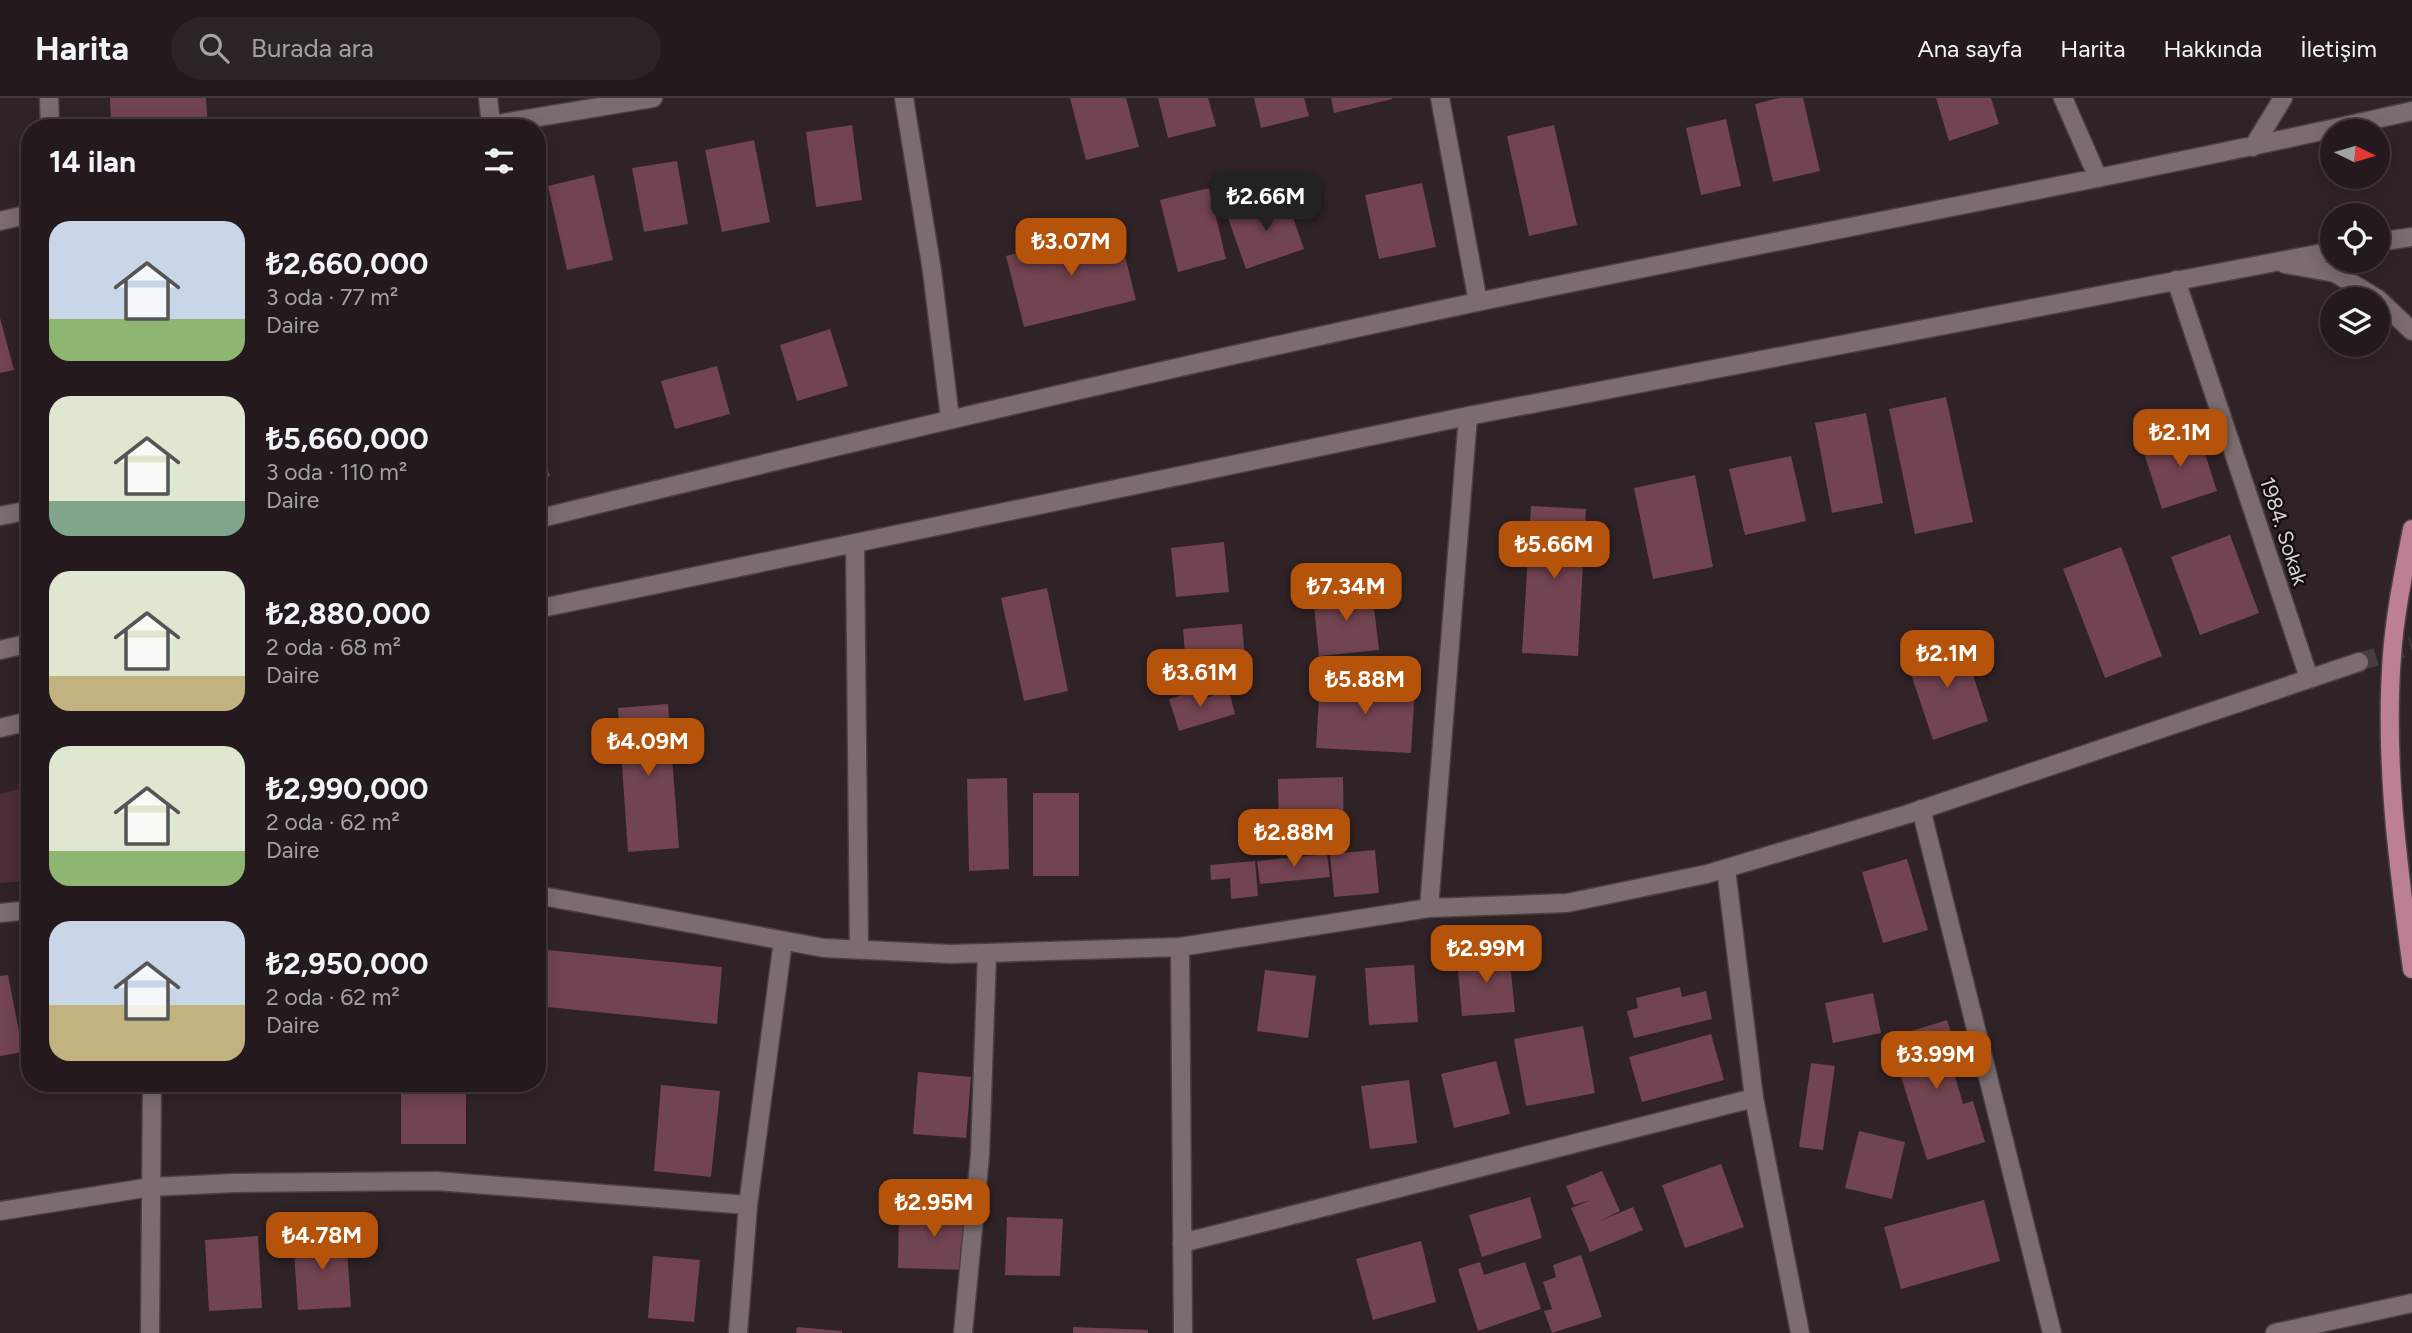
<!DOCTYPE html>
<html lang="tr">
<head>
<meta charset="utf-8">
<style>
  body { margin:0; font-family:Figtree,sans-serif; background:#2c2326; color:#f1f3f6; height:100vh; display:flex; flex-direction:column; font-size:26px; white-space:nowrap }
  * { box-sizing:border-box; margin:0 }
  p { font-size:23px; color:#a3a1a4 }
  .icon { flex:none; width:38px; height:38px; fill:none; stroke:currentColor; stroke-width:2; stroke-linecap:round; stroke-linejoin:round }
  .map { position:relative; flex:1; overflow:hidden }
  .sheet { position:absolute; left:21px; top:21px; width:525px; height:973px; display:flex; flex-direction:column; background:#241a1d; border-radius:28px; box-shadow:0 4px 18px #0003,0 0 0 2px #41383b }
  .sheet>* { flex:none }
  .needle { width:46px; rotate:95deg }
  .fabs { position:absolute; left:2320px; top:21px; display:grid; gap:14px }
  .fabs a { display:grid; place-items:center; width:70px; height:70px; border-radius:50%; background:#241a1d; box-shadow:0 4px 18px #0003,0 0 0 2px #41383b; font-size:35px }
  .price { position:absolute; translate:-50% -60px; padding:0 16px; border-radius:14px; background:#b45309; color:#fff; font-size:23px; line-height:46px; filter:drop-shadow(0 2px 4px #0008) }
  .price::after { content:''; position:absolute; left:50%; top:42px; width:21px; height:16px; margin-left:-10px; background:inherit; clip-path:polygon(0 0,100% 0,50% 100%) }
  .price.selected { background:#222; color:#fff }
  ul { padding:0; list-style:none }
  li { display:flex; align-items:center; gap:21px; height:175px; padding:0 28px }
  li span { display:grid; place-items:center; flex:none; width:196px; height:140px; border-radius:21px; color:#555 }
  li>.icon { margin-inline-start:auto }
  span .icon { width:84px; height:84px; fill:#fffc; stroke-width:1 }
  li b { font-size:30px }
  h2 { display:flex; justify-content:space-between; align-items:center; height:84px; padding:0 28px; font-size:30px }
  header { display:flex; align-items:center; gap:42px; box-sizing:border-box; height:98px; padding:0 35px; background:#241a1d; border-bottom:2px solid #41383b }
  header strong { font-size:33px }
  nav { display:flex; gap:38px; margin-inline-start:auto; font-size:24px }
  .search { width:490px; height:63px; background:#2c2326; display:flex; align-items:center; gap:18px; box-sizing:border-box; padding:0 24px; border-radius:38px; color:#a3a1a4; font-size:26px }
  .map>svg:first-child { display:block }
</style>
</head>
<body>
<header>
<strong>Harita</strong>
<div class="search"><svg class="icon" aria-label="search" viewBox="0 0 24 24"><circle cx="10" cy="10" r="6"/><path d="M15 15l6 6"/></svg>Burada ara</div>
<nav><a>Ana sayfa</a><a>Harita</a><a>Hakkında</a><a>İletişim</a></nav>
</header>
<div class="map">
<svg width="2412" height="1235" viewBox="0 0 2412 1235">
  <rect width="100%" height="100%" fill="#302327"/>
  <path fill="#4d2d37" d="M30 688V783L0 785V696Z"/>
  <path fill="#724351" d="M110 0H206L208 30H111Z
    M1070 0H1126L1139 49 1086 62Z
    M1158 0H1208L1216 28 1168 40Z
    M1254 0H1304L1309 18 1261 30Z
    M1331 0H1392V1L1334 15Z
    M1779 0H1803L1820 73 1773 84 1755 6Z
    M1936 0H1991L1999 26 1949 43Z
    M1726 21 1741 88 1701 97 1686 30Z
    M852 27 862 102 816 109 806 34Z
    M1554 27 1577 127 1529 138 1507 38Z
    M754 42 770 124 722 134 705 52Z
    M677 63 688 126 644 134 632 70Z
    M594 77 613 162 567 172 548 88Z
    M1422 85 1436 149 1379 161 1365 97Z
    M1209 90 1226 161 1178 174 1160 102Z
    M1286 99 1304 151 1246 171 1228 120Z
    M1118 130 1136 202 1024 229 1006 158Z
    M0 220 14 272 0 275Z
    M830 231 848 288 797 303 780 247Z
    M717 268 730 316 675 331 661 283Z
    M1946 299 1973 424 1915 436 1889 311Z
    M1866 315 1883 405 1832 415 1815 325Z
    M2197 331 2217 393 2162 411 2142 349Z
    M537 338 550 378 537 382Z
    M1791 358 1806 423 1745 437 1729 371Z
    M1695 377 1713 469 1653 481 1634 390Z
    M1531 408 1586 411 1578 558 1522 555Z
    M2230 437 2259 515 2200 537 2171 459Z
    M1224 444 1229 494 1176 499 1171 450Z
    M2121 449 2162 558 2105 580 2063 471Z
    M1047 490 1068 593 1024 603 1001 500Z
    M1372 492 1379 552 1319 558 1313 498Z
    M1242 526 1246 576 1187 581 1183 531Z
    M1962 543 1988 623 1933 642 1906 561Z
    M1320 581 1415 587 1411 655 1316 650Z
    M1199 592 1202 601 1229 593 1235 616 1179 633 1169 601Z
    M668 606 679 750 628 754 618 610Z
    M1343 679 1344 747H1279L1278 681Z
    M1007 680 1009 771 969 773 967 681Z
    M1033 695H1079V778H1033Z
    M1375 752 1379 795 1334 799 1330 756Z
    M1327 756 1330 779 1260 786 1257 763Z
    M1907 761 1928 832 1883 845 1862 774Z
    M1255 763 1258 798 1231 801 1230 780 1211 782 1210 767Z
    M537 851 722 869 717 926 537 908Z
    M1509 855 1515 914 1462 918 1457 860Z
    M1414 867 1418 924 1369 927 1365 870Z
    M1265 872 1316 878 1308 940 1257 933Z
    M8 877 23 954 0 958V878Z
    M1680 889 1682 899 1706 893 1712 921 1634 940 1627 913 1638 910 1636 900Z
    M1873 895 1881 935 1833 945 1825 905Z
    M1947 922 1959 958 1950 961 1963 1006 1973 1003 1985 1044 1927 1062 1889 940Z
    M1583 928 1595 995 1526 1008 1514 941Z
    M1711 936 1724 982 1642 1004 1629 959Z
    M1496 963 1510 1016 1454 1030 1441 976Z
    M1811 965 1835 968 1823 1052 1799 1049Z
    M918 974 971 979 966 1040 913 1036Z
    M1409 982 1417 1045 1370 1051 1361 988Z
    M401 986 466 987V1046H401Z
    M661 987 720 993 711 1079 654 1073Z
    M1859 1033 1905 1044 1892 1101 1845 1090Z
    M1721 1066 1744 1129 1685 1150 1662 1087Z
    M1602 1073 1620 1113 1600 1123 1633 1109 1643 1132 1590 1154 1571 1110 1591 1102 1574 1107 1566 1088Z
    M1530 1099 1542 1140 1482 1159 1469 1117Z
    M1984 1102 2000 1163 1901 1191 1884 1129Z
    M899 1110 970 1112 968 1172 898 1170Z
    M1007 1119 1063 1121 1060 1178 1005 1177Z
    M346 1137 351 1209 298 1212 293 1140Z
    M258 1138 262 1210 209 1213 205 1142Z
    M1421 1143 1436 1204 1373 1222 1356 1161Z
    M1581 1157 1602 1219 1552 1235 1544 1213 1552 1211 1543 1184 1556 1179 1553 1167Z
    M653 1158 700 1162 694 1224 648 1220Z
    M1480 1164 1484 1177 1525 1164 1541 1211 1478 1233 1458 1171Z
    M797 1229 842 1233V1235H796Z
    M1073 1229 1148 1232V1235H1073Z"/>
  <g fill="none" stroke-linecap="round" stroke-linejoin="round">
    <path stroke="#4a3d41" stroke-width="18" stroke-dasharray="18 9" stroke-linecap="butt" d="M2359 564 2412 548"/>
    <g stroke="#4a4043" stroke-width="21">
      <path id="minor" d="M49 0 50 30
        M488 0 491 26
        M904 0 932 173 950 320
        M1440 0 1478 204
        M2063 0 2098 80
        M473 30 653 0
        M2253 49 2283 0
        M0 123 30 116
        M2378 144 2412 139
        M2285 166 2335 175 2378 201
        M2176 182 2309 580
        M2378 201 2412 233
        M0 418 30 412
        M537 421C850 344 1162 271 1477 204 1788 139 2102 83 2412 13
        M855 446 859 852
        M537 511 1468 318 2333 153
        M0 552 30 545
        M0 630 30 623
        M1921 711 2052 1235
        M1726 771 1754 1000 1800 1235
        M537 797 824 850 951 856 1180 849 1429 810 1567 805 1707 776 1908 716 2359 564
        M1429 810 1468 318
        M0 815 30 812
        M1180 849 1183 1235
        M0 1113 151 1089 234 1085 436 1083 748 1107
        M1182 1145 1754 1000
        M150 1235 152 985
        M738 1235 748 1107 783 843
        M963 1235 980 1057 987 855
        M2275 1235 2412 1205"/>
    </g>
    <g stroke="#4a4043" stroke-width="21">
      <path id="major" d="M2412 431C2404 473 2395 515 2392 557 2384 662 2398 767 2412 871"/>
    </g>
    <use href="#minor" stroke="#7b6c70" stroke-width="18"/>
    <use href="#major" stroke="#bd7f92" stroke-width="18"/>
  </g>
  <g text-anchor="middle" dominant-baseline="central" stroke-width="5" stroke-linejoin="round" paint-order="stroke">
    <g font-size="21" fill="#dad2d4" stroke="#140e10">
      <text transform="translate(2284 433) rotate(72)">1984. Sokak</text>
    </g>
  </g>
</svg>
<div class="fabs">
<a><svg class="needle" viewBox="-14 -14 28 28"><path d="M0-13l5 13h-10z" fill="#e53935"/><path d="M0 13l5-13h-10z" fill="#a3a1a4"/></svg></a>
<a><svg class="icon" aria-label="locate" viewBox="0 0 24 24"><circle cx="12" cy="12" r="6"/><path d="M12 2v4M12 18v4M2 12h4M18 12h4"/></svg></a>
<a><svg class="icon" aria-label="layers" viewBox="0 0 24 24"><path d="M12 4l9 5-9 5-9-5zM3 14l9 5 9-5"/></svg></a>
</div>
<b class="price selected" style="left:1266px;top:135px">₺2.66M</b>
<b class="price" style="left:1071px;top:180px">₺3.07M</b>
<b class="price" style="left:2180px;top:371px">₺2.1M</b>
<b class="price" style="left:1554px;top:483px">₺5.66M</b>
<b class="price" style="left:1346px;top:525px">₺7.34M</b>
<b class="price" style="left:1947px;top:592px">₺2.1M</b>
<b class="price" style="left:1200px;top:611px">₺3.61M</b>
<b class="price" style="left:1365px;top:618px">₺5.88M</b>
<b class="price" style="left:648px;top:680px">₺4.09M</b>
<b class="price" style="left:1294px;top:771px">₺2.88M</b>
<b class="price" style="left:1486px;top:887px">₺2.99M</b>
<b class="price" style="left:1936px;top:993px">₺3.99M</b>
<b class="price" style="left:934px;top:1141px">₺2.95M</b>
<b class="price" style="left:322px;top:1174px">₺4.78M</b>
<section class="sheet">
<h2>14 ilan<svg class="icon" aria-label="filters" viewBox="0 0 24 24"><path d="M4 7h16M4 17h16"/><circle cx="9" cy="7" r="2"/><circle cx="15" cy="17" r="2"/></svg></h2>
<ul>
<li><span style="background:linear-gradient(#c9d6e8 70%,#8fb573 0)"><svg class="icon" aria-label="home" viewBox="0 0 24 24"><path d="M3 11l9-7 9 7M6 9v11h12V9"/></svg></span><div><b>₺2,660,000</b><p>3 oda · 77 m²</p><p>Daire</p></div></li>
<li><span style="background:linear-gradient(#dfe7d0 75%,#7fa58c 0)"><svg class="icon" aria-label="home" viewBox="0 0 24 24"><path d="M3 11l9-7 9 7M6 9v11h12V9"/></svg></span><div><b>₺5,660,000</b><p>3 oda · 110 m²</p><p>Daire</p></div></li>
<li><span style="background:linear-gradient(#dfe7d0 75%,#c2b280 0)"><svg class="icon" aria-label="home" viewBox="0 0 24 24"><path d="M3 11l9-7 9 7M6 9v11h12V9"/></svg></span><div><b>₺2,880,000</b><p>2 oda · 68 m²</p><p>Daire</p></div></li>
<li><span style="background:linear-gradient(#dfe7d0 75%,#8fb573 0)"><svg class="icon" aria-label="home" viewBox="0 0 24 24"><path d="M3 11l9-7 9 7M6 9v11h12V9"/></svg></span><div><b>₺2,990,000</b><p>2 oda · 62 m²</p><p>Daire</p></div></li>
<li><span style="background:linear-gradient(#c9d6e8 60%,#c2b280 0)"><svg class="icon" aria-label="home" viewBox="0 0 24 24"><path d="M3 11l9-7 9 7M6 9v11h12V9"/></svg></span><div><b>₺2,950,000</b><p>2 oda · 62 m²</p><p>Daire</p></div></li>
</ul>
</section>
</div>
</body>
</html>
